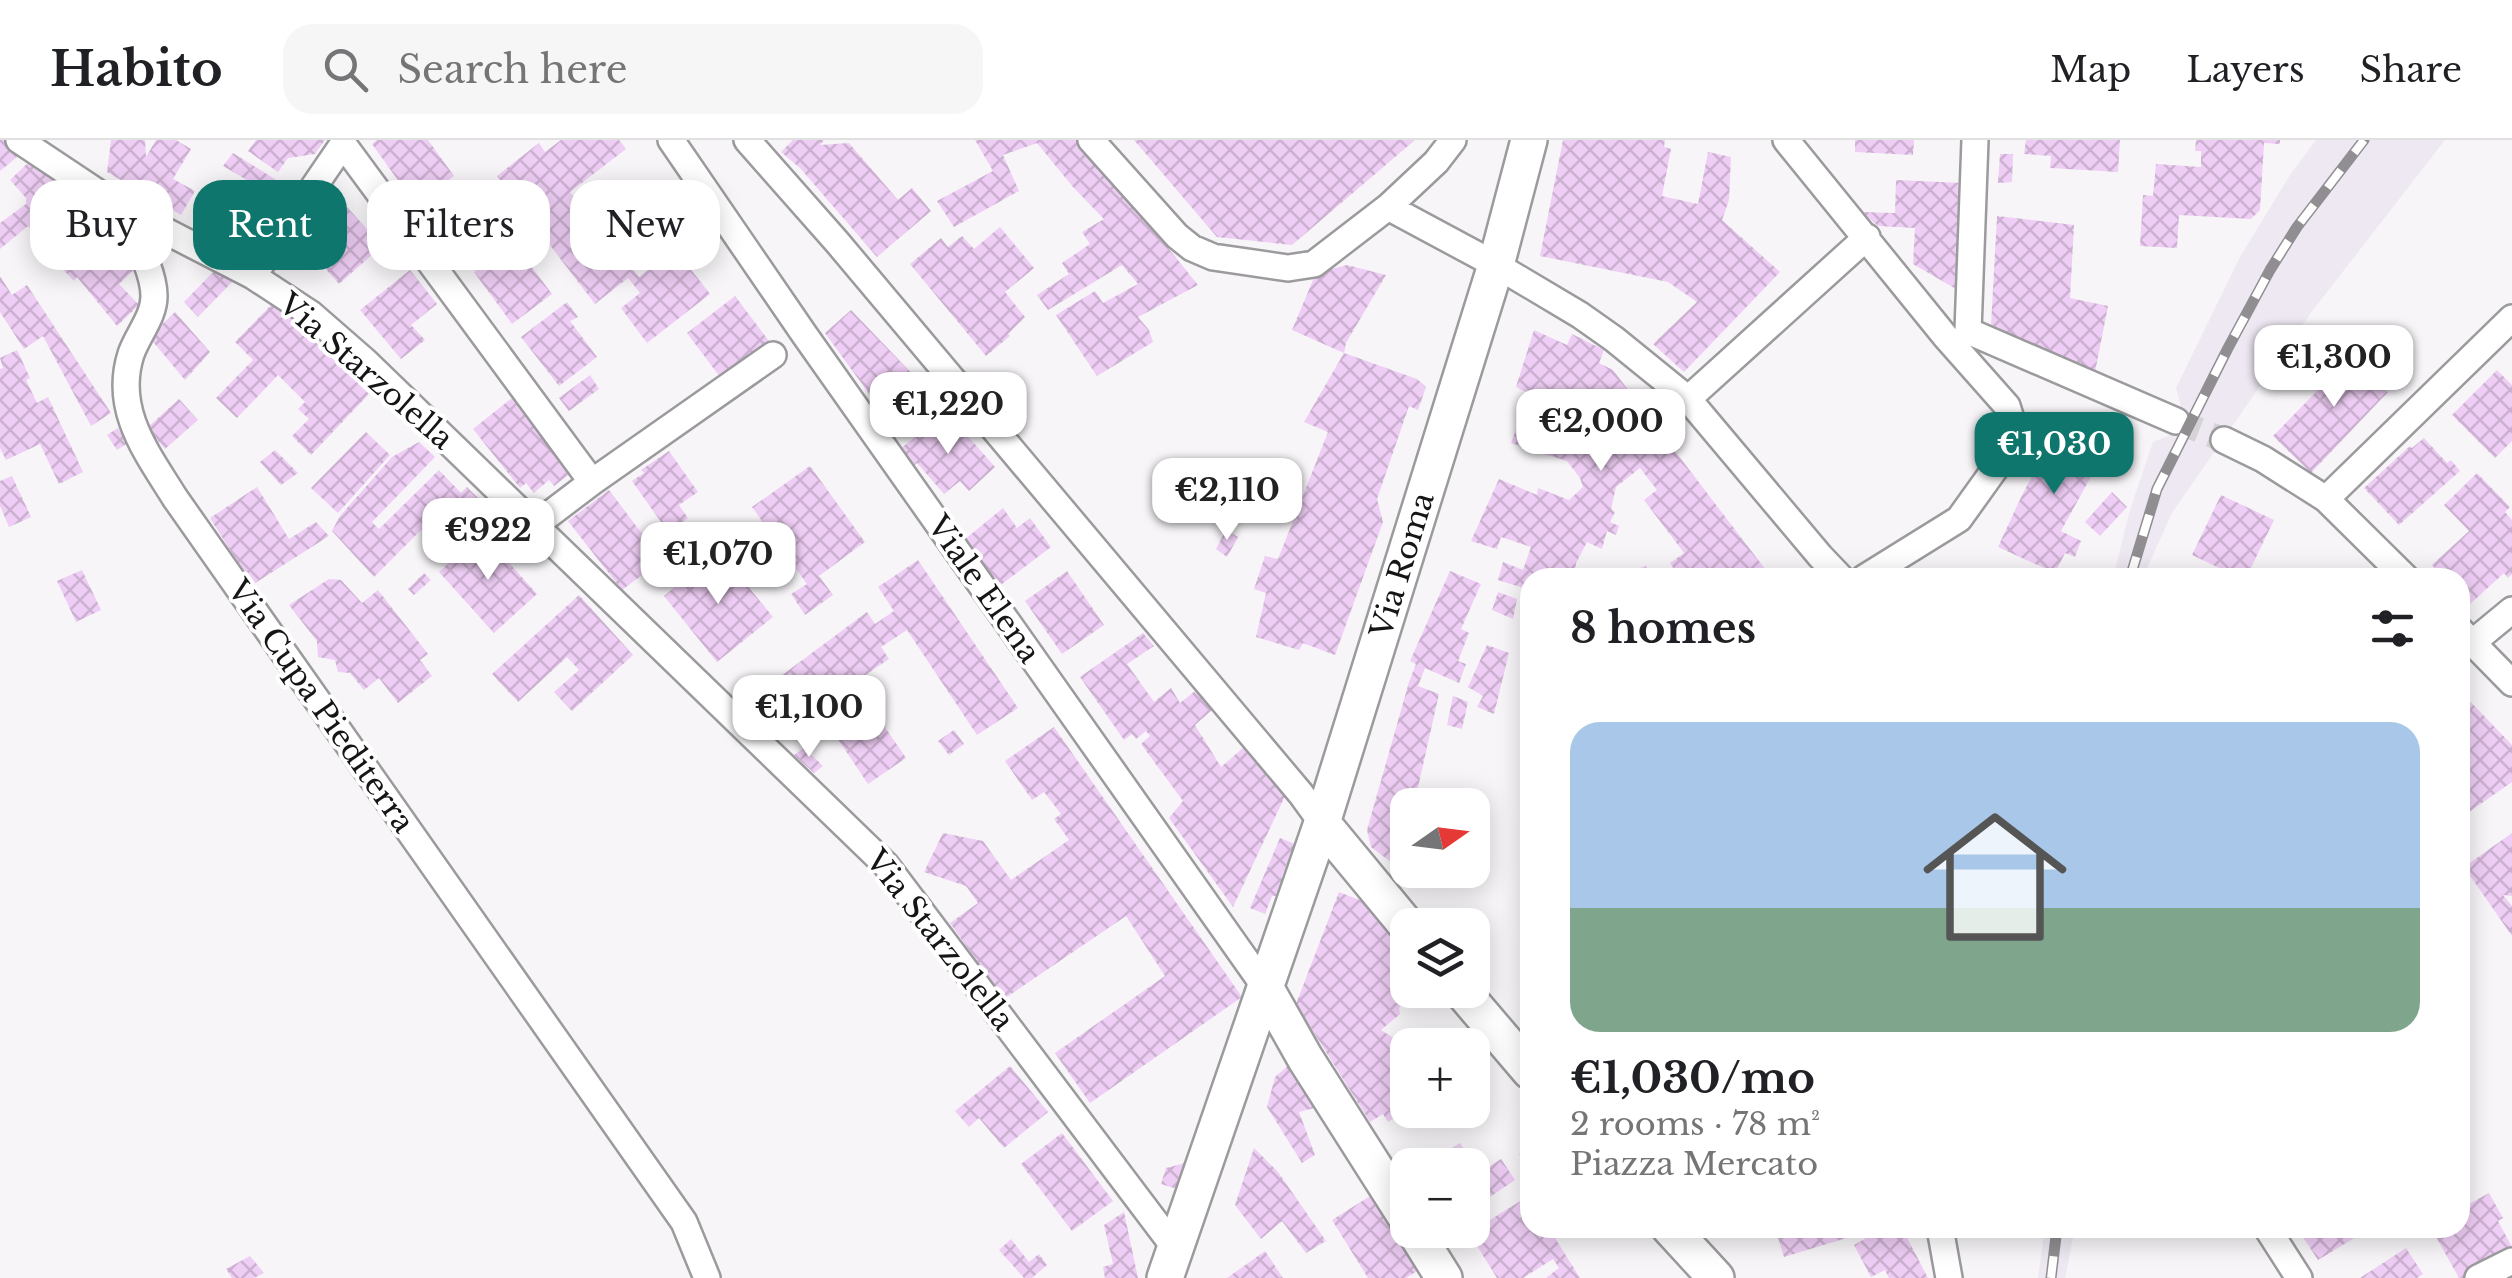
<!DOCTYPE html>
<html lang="en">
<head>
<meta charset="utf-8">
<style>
  body { margin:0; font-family:"Libre Baskerville",serif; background:#f6f6f6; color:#202124; height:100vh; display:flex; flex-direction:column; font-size:38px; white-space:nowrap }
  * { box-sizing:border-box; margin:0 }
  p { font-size:32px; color:#757577 }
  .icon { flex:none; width:55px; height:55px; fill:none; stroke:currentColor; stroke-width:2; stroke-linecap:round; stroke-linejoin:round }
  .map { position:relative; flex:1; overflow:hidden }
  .sheet { position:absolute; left:1520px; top:428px; width:950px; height:670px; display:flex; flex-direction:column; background:#fff; border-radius:30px; box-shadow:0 5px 25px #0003 }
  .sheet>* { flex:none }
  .hud { position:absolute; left:30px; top:40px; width:950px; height:90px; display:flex; gap:20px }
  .needle { width:65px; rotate:76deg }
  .controls { position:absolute; left:1390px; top:648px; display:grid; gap:20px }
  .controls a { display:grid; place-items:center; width:100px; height:100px; border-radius:20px; background:#fff; box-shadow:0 5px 25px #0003; font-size:50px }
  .price { position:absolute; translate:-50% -85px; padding:0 22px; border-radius:20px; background:#fff; color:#222; font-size:32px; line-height:65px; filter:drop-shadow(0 2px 5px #0008) }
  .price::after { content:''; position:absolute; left:50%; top:60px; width:30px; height:22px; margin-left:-15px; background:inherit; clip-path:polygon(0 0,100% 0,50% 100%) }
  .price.active { background:#0f766e; color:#fff }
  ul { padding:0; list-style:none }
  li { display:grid; align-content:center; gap:20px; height:530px; padding:0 50px }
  li span { display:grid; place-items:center; height:310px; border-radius:30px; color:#555 }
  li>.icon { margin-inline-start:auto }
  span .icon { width:180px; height:180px; fill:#fffc; stroke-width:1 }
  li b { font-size:42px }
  h2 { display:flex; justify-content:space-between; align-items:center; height:120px; padding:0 50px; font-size:42px }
  .chip { padding:0 35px; border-radius:30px; background:#fff; box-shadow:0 5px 25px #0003; font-size:35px; line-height:90px }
  .chip.active { background:#0f766e; color:#fff }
  header { display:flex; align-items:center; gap:60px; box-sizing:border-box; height:140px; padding:0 50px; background:#fff; border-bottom:2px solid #e0e0e0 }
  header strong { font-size:48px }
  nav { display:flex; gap:55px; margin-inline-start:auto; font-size:35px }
  .search { width:700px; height:90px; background:#f6f6f6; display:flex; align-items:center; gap:25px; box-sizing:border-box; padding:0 35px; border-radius:30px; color:#757577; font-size:38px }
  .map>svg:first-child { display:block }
</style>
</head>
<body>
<header>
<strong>Habito</strong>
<div class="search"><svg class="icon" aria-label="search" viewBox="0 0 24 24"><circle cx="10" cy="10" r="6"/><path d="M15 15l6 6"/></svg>Search here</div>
<nav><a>Map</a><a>Layers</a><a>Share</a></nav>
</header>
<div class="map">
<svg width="2512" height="1138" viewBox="0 0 2512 1138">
  <defs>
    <pattern id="building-cross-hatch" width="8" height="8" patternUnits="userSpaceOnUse" patternTransform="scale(2.5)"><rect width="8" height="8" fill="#efcef5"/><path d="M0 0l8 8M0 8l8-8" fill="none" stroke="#ccb0d1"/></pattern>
  </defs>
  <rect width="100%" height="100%" fill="#f7f5f8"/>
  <path fill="#ede8f2" d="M2316 0H2445L2310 174 2172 373 2143 437 2113 438 2130 370 2153 302 2170 295 2181 267 2176 248 2240 117 2290 35Z
    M2045 1088H2075L2065 1138H2038Z"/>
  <path fill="url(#building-cross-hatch)" d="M0 0H5L17 17 0 31Z
    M111 0H145L146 17 156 0H176L191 9 173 39 195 51 181 75 107 32Z
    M256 0H325L315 14 288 18 278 32 248 11Z
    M377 0H428L454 36 415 64 372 4Z
    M561 0H619L626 9 570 52 599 89 657 45 683 79 627 122 639 137 675 109 710 154 647 203 621 168 640 153 628 138 595 164 497 36 539 3 545 12Z
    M793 0H824L820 5 849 3 898 60 912 48 931 71 877 117 800 28 781 12Z
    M975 0H1081L1198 145 1138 177 1149 190 1153 202 1097 236 1056 175 1095 151 1103 163 1138 144 1122 125 1048 170 1037 155 1069 134 1062 123 1090 104 1082 92 1104 79 1073 47 1037 3 1003 15 1019 51 954 87 937 61 993 31Z
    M1134 0H1415L1292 105 1217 97Z
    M1563 0H1665L1664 7 1671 9 1662 56 1698 64 1708 12 1731 17 1729 60 1722 80 1780 132 1684 232 1653 204 1697 162 1668 142 1540 116Z
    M1855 0H1914L1913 15 1855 12Z
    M2026 0H2120L2118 32 2050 28 2051 16 2024 14Z
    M2196 0H2280V4L2264 3 2260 70 2251 79 2179 75 2177 108 2140 106 2143 55 2153 56 2156 24 2201 27V11H2195Z
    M233 13 278 41 271 54 223 26Z
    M2000 14H2013L2012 42 1998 43Z
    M34 17 138 126 119 144 139 165 117 186 77 137 74 141 60 126 79 108 62 92 51 111 28 86 0 109V83L26 64V58L10 40Z
    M1896 40 1962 43 1956 149 1913 124 1915 88 1878 86 1862 72 1895 73Z
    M486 43 513 84 464 116 449 96 445 99 430 79Z
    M347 67 382 106 339 144 304 105Z
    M1997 76 2074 85 2070 158 2108 166 2095 232 1991 185Z
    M1000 87 1034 128 1005 152 1025 177 1008 194 1010 196 986 216 910 124 941 98 948 107 962 96 974 109Z
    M513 102 552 154 512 184 474 132Z
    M1347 125 1386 135 1346 203 1344 213 1292 190 1316 133Z
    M218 127 236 138 198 177 184 162Z
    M410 130 437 164 411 185 425 200 401 219 360 170Z
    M0 136 12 155 27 145 111 273 91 286 43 196 24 209 0 172Z
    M735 156 769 201 720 237 687 193Z
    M274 162 369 254 311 315 292 296 309 279 298 269 305 262 278 235 237 278 216 258 253 220 235 202Z
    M567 162 578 177 570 181 597 217 559 246 521 197Z
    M851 170 922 244 883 273 825 193Z
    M175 172 210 212 185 240 149 197Z
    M1534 190 1567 205 1572 194 1604 210 1599 223 1613 230 1772 438H1680L1670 423 1684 413 1644 360 1657 350 1640 328 1616 347 1611 369 1615 372 1610 382 1619 386 1616 395 1607 391 1602 409 1587 402 1576 423 1574 438H1530V450L1498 440 1503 422 1523 430 1531 407 1501 397 1497 409 1471 401 1499 339 1537 355 1538 348 1569 360 1583 347 1580 338 1567 321 1511 303 1530 254 1516 247Z
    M2358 209 2393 235 2382 247 2388 252 2311 333 2273 296Z
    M17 210 30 238 26 240 37 263 48 257 83 332 59 344 40 304 6 320 0 308V229L3 228 0 218Z
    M1344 213 1417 239 1426 247 1418 270 1409 266 1377 359 1383 382 1335 515 1303 503 1299 510 1256 497 1266 453 1254 449 1265 416 1278 419 1328 292 1304 282Z
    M2497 230 2512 245V301L2495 318 2452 275Z
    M590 235 599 249 569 271 559 258Z
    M517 254 576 329 554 346 549 340 534 353 526 343 520 348 473 289Z
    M179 259 198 280 165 309 147 288Z
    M2065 276 2110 302 2061 391 2081 401 2075 417 2065 413 2055 433 1998 407 2023 353Z
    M952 278 995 327 969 351 960 341 944 354 917 323 911 328 898 311 929 285 935 292Z
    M118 288 128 303 117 310 107 295Z
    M366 292 390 315 338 373 311 348Z
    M2424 298 2447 323 2451 320 2460 331 2399 385 2364 348 2410 306 2412 308Z
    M419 302 435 317 372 382 379 389 439 330 461 353 467 347 481 361 436 406 421 390 374 437 332 391 340 376 392 317Z
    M275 310 298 333 281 345 260 322Z
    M669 311 698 352 679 365 688 378 668 392 632 341 644 333 641 330Z
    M810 326 865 402 819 436 833 455 805 475 791 454 807 444 752 367Z
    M2477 333 2510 367 2505 372 2512 380V434L2508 438 2504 433 2469 465 2460 455V438H2443L2432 425 2469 391 2444 365Z
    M12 336 31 377 9 387 0 366V341Z
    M257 347 289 399 316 382 329 396 252 445 210 378Z
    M609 350 662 420 622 450 568 381Z
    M2112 352 2127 367 2100 396 2085 382Z
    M2221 355 2274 380 2246 438H2240L2192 415Z
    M1003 368 1017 388 1030 378 1051 407 998 447 964 400Z
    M1226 390 1238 397 1227 417 1216 409Z
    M482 393 537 454 494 493 439 432Z
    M719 411 773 477 717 522 664 456Z
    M918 420 1018 568 977 595 907 490 881 507 889 519 845 549 867 580 878 577 906 618 868 644 821 574 788 597 758 553 867 472 875 484 894 471 878 447Z
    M1646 426 1649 438H1614V437Z
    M82 430 101 470 76 482 57 441Z
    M1067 431 1104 485 1062 514 1025 461Z
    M1450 431 1481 444 1461 489 1469 493 1458 521 1466 524 1459 543 1425 528 1418 546 1439 554 1414 665H1408V694L1400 729 1371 707 1367 690 1409 542 1416 524 1410 521Z
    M424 433 431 440 414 455 408 449Z
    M329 439 341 440 362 463 378 450 428 514 420 520 432 536 398 563 379 538 364 550 350 533 338 532 335 520 318 517 317 501 289 465Z
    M1498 452 1517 459 1513 479 1492 470Z
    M579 455 633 515 572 571 554 552 579 530 567 517 518 562 492 534Z
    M1143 493 1154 506 1127 524 1154 562 1171 548 1180 563 1195 551 1212 570 1195 585 1221 627 1244 607 1286 654 1233 767 1169 678 1183 661 1141 604 1150 596 1146 591 1136 599 1132 594 1124 600 1080 537Z
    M1487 505 1509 513 1494 574 1477 567 1483 556 1468 547Z
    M2463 554 2512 605V642L2469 672 2460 675V556Z
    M1453 556 1468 562 1462 589 1447 585Z
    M1054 587 1242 857 1090 963 1055 913 1165 836 1126 776 1004 859 950 783 978 763 966 746 924 732 943 693 983 701 1011 740 1069 700 1054 679 1061 674 1044 652 1032 660 1005 621Z
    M954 590 964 604 949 615 938 601Z
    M804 608 823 626 814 633 794 615Z
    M2512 693V756L2503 755 2512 766V796L2464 727Z
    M1280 698 1295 704 1281 738 1286 742 1280 756H1272L1265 774 1250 768Z
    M1339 752 1367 763 1408 821 1405 830 1408 832V850H1412L1399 868 1400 874 1381 890 1395 899 1405 911 1408 910V970L1388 982 1383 974 1370 982 1296 864Z
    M1289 925 1318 967 1299 972 1315 1015 1302 1023 1267 967 1275 937Z
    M1010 926 1048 972 1004 1008 979 978 969 987 955 971Z
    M1062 993 1113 1061 1072 1091 1021 1024Z
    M1460 1003 1479 1033 1501 1019 1515 1040 1472 1069V1025H1427Z
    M1530 1007V1031L1519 1014Z
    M1254 1008 1278 1032 1326 1101 1306 1113 1282 1081 1261 1099 1235 1065Z
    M1197 1020 1187 1052 1161 1044 1166 1028Z
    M1375 1053 1422 1128 1406 1138H1368L1332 1080Z
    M2489 1053 2503 1078 2498 1081 2512 1107V1115L2471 1138H2459L2431 1088H2460V1069Z
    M1530 1055V1088H1572L1555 1098 1580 1138H1546L1559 1128 1553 1119 1523 1138H1497L1469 1093Z
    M1124 1072 1138 1138H1105L1103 1127 1113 1124 1104 1085Z
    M1775 1088H1850L1853 1096 1784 1117Z
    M1873 1088H1902L1928 1138H1889L1885 1130 1871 1137 1854 1105 1875 1093Z
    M2297 1088H2351L2356 1097 2318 1120Z
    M1011 1099 1029 1122 1039 1114 1047 1125 1032 1138H1024L999 1110Z
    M2406 1108 2423 1134 2417 1138H2360Z
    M1265 1111 1283 1138H1227Z
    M250 1116 264 1133 254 1138H232L226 1129Z"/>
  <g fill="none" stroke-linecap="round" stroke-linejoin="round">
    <path stroke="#d5d3d6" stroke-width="25" stroke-dasharray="25 12" stroke-linecap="butt" d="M2176 281 2224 300"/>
    <g stroke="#9b9a9d" stroke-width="30">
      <path id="street" d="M19 0 121 68 253 136 311 174 366 222 886 725 1175 1108
        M671 0 804 194 1265 847
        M747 0 837 102 1301 654 1322 683
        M1091 0 1177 96 1192 108 1213 117 1288 128 1314 124 1388 67 1436 22 1453 0
        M1786 0 1945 196 2007 266 2017 298 1959 379 1864 438
        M1388 67 1496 125 1580 175 1614 199 1688 259 1820 416 1841 438
        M121 68C132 93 154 129 154 156 154 177 138 194 131 214 113 270 147 313 175 358L684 1082 707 1138
        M253 136 343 4 592 342 773 215
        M1968 191 2176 281
        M1968 191 1975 0
        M1688 259 1867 97
        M2224 300 2263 319 2326 359 2406 438
        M2326 359 2512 178
        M534 386 592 342
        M2460 490 2512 543
        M2472 503 2512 470
        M1940 1088 1949 1138
        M2267 1088 2299 1138
        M2478 1138 2512 1121"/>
    </g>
    <g stroke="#9b9a9d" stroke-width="40">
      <path id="secondary" d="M1322 683 1408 787
        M1265 847 1305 918 1408 1080
        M1461 850 1530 931
        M1670 1088 1716 1138
        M1414 1090 1444 1138
        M1165 1138 1322 683 1496 125 1529 0"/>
    </g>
    <use href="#street" stroke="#fff" stroke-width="25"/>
    <use href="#secondary" stroke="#fff" stroke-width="35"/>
    <g stroke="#908e90" stroke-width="11">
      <path id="rail" d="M2130 438 2157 349 2228 208 2270 130 2297 87 2364 0
        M2051 1138 2057 1088"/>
    </g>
    <use href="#rail" stroke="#fff" stroke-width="8" stroke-dasharray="22" stroke-linecap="butt"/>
  </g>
  <g text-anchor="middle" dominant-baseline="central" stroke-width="8" stroke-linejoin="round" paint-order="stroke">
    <g font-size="30" fill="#161516" stroke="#fff">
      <text transform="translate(366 231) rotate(41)">Via Starzolella</text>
      <text transform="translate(1402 425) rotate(-73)">Via Roma</text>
      <text transform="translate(984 449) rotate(55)">Viale Elena</text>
      <text transform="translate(321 566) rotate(55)">Via Cupa Piediterra</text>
      <text transform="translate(940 800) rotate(52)">Via Starzolella</text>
    </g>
  </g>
</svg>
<div class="controls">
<a><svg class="needle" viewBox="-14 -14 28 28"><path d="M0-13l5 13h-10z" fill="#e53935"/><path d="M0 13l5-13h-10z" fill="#757577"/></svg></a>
<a><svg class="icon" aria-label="layers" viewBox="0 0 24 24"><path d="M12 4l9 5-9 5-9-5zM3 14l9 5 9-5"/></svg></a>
<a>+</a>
<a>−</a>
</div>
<b class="price" style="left:2334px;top:270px">€1,300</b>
<b class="price" style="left:948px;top:317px">€1,220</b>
<b class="price" style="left:1601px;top:334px">€2,000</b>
<b class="price active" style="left:2054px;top:357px">€1,030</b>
<b class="price" style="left:1227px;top:403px">€2,110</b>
<b class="price" style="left:488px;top:443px">€922</b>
<b class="price" style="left:718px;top:467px">€1,070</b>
<b class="price" style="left:809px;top:620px">€1,100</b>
<div class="hud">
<a class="chip">Buy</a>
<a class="chip active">Rent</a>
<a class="chip">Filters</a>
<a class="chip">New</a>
</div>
<section class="sheet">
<h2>8 homes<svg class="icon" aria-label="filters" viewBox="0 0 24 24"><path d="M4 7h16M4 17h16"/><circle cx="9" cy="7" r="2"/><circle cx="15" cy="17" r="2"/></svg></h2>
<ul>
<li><span style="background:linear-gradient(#a9c7e8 60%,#7fa58c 0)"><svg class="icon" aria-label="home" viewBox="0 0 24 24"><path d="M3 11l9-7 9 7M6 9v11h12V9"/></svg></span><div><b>€1,030/mo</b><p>2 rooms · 78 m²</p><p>Piazza Mercato</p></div></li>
</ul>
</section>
</div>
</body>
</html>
